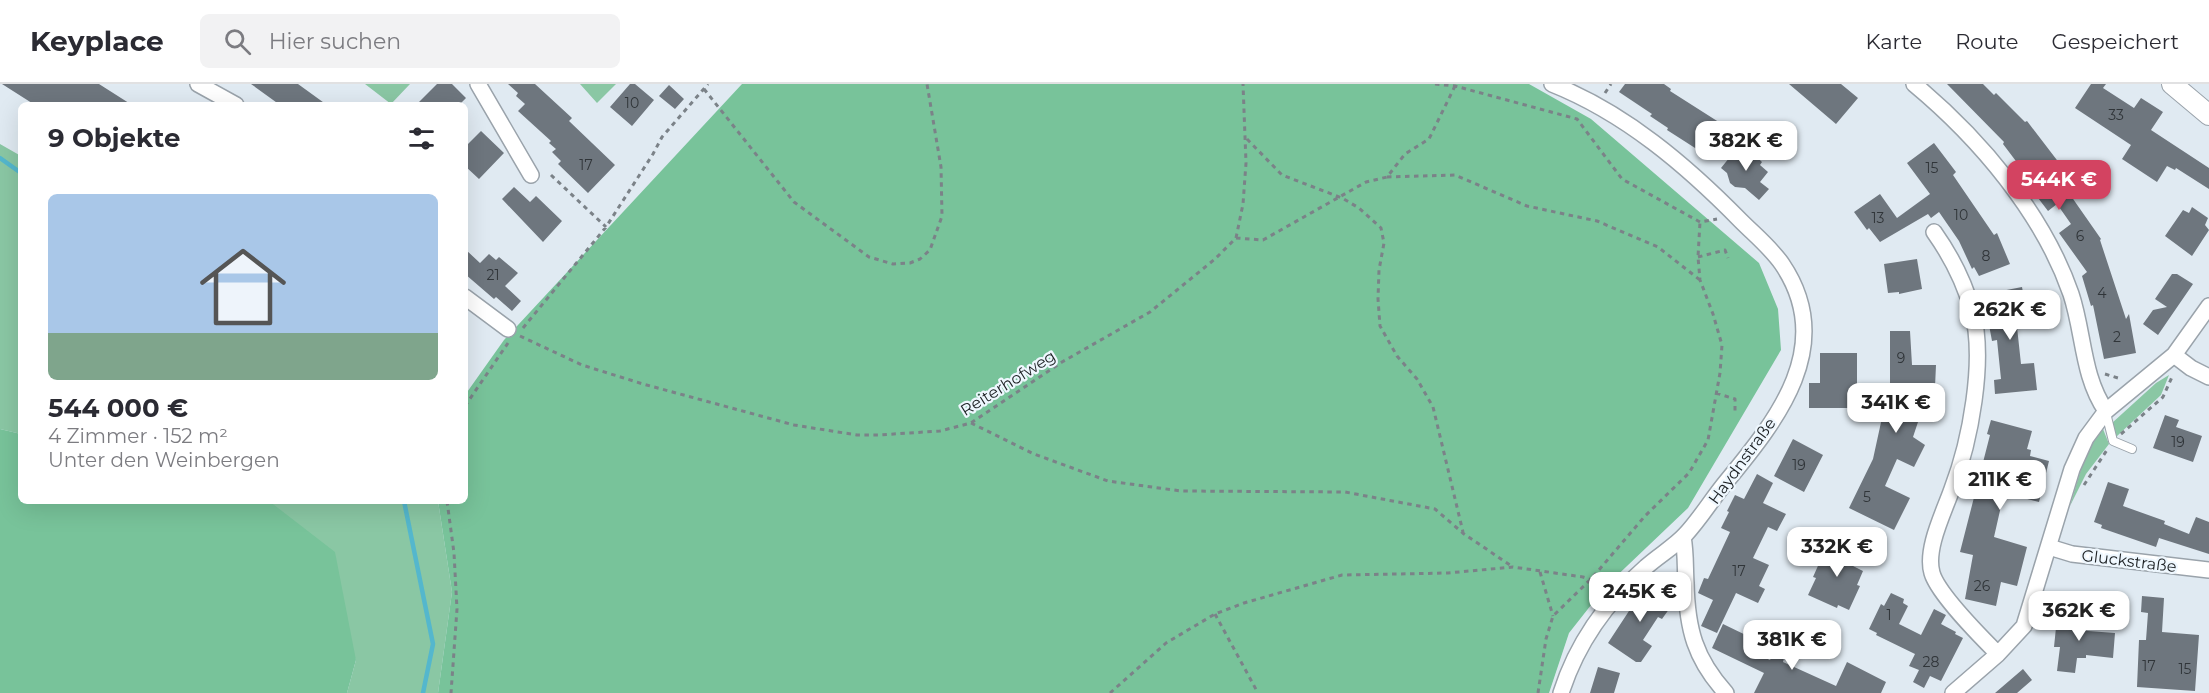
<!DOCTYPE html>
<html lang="de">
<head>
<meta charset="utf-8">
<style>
  body { margin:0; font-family:Montserrat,sans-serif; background:#f2f2f3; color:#2b2b33; height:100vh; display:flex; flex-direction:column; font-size:22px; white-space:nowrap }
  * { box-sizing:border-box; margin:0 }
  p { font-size:20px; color:#7c7c81 }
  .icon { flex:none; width:33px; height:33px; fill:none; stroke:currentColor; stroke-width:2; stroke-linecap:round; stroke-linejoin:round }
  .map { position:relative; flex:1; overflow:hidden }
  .details { position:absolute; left:18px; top:18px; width:450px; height:402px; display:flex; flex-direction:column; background:#fff; border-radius:9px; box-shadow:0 6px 24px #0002 }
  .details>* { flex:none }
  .price { position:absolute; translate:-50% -51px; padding:0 14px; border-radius:12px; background:#fff; color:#222; font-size:20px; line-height:39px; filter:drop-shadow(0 2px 3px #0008) }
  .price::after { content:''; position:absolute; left:50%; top:36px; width:18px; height:14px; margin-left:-9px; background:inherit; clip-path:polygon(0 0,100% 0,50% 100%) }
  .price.current { background:#d34361; color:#fff }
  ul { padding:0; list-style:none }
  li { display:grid; align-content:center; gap:12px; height:318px; padding:0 30px }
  li span { display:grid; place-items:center; height:186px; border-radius:9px; color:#555 }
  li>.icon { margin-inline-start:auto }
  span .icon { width:108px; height:108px; fill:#fffc; stroke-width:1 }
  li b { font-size:26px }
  h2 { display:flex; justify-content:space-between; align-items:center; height:72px; padding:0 30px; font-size:26px }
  header { display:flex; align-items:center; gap:36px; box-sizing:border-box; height:84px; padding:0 30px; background:#fff; border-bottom:2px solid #e1e1e2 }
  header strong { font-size:28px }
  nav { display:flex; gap:33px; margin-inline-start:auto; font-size:21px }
  .search { width:420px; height:54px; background:#f2f2f3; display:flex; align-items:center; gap:15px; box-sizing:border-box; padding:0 21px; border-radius:9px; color:#7c7c81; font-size:22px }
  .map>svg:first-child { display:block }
</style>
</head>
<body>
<header>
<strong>Keyplace</strong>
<div class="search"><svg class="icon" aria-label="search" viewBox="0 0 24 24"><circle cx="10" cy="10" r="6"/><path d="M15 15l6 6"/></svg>Hier suchen</div>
<nav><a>Karte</a><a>Route</a><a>Gespeichert</a></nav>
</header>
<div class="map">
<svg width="2209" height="609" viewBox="0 0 2209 609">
  <rect width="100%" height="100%" fill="#e0eaf2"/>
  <path fill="#8ac7a4" d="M365 0H410L391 20Z
    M580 0H616L597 19Z
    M0 60 21 72V350L0 345Z
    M2169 291 2161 311 2116 353 2112 339 2156 299Z
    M2103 345 2109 360 2086 390 2070 422 2086 368Z
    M269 417H438L452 508 438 609H347L356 576Z"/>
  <path fill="#78c39a" d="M742 0H1529L1591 35 1759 179 1778 225 1781 266 1688 424 1606 502 1569 549 1549 609H438L452 508 438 417H465V311L504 256Z
    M0 345 21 350V417H269L335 468 356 576 347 609H0Z"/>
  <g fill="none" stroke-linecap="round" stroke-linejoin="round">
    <path stroke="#54b7cd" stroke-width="4.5" d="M0 74 21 89
      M404 417 433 560 423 609"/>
  </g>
  <path fill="#6e767e" d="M2 0H99L132 21H35Z
    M251 0H298L327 21H280Z
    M437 0H452L466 14 459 21H416Z
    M508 0H535L572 34 569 37 615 81 588 109 558 80 561 77 552 68 556 65 549 59 551 57 518 27 525 20 516 12 518 9Z
    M630 0H635L654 16 632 42 610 23Z
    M1625 0H1664L1671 5 1670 7 1725 42 1706 71 1667 46 1668 44 1650 32 1652 30 1619 8Z
    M1789 0H1841L1858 14 1836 40Z
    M1947 0H1983L1994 11 1996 9 2025 38 2027 37 2063 84 2066 82 2083 103 2071 112 2101 155 2100 156 2126 235 2129 230 2136 269 2104 275 2093 221 2091 222 2082 192 2087 188 2059 149 2071 140 2057 120 2048 127 2035 110 2038 107 2031 97 2003 60 2004 58Z
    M2091 0H2106L2103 4 2134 24 2141 14 2163 28 2151 46 2209 84V105L2176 84 2175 86 2167 82 2157 98 2122 75 2131 61 2075 24Z
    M669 1 684 15 675 25 659 12Z
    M481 47 504 69 479 95 465 82V63Z
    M1934 59 1956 88 1953 91 1994 151 1997 149 2010 180 1979 192 1974 183 1972 185 1959 157 1939 128 1931 134 1928 130 1880 158 1869 144 1867 146 1854 128 1880 110 1897 134 1930 110 1907 79Z
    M1738 63 1746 69 1749 66 1762 78 1760 81 1768 88 1760 98 1769 105 1759 116 1745 104 1735 103 1730 99 1727 89 1721 84Z
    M514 103 530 118 536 112 562 137 543 158 502 115Z
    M2192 123 2208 134 2205 141 2209 146 2192 172 2165 152 2183 126 2189 129Z
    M465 165 480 179 489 170 496 176 499 173 518 189 505 202 521 217 512 227 496 213 494 215 465 190Z
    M1917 175 1922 205 1899 210V208L1888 209 1884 180Z
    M2172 190H2177L2193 200 2158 251 2143 240 2153 226 2167 223 2155 215Z
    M2022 203 2029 241 2017 243 2021 280 2034 279 2037 306 1995 310 1994 296 2001 295 1997 256 1992 257 1987 230H1990L1986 210Z
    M1890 247H1910L1912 281H1936L1935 303 1930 302 1925 317H1916L1924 320 1913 353 1925 361 1914 383 1897 375 1885 402 1910 414 1894 446 1849 424 1873 375 1885 320 1890 321Z
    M1820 269H1857V324H1809V299H1820Z
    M2165 331 2179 336 2176 343 2202 352 2193 378 2153 364Z
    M1991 336 2032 347 2027 365 2031 366 2030 372 2049 377 2039 418 2004 409 1994 453 2027 463 2017 502 2001 498 1996 522 1965 515 1973 471 1960 468 1990 351 1987 350Z
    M1793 355 1823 371 1804 408 1774 392Z
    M1757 390 1773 399 1763 419 1786 430 1777 447 1768 443 1753 474 1769 481 1759 502 1765 505 1758 519 1736 509 1717 549 1701 542 1713 516 1698 509 1704 494 1708 495 1730 448 1721 444 1729 428 1727 427 1735 411 1744 415Z
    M2108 398 2129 405 2123 422 2165 437 2164 440 2189 450 2196 433 2209 438V470L2159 454 2156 463 2101 444 2102 441 2094 438Z
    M1841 460 1860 469 1853 482 1863 487 1857 501 1860 502 1849 526 1838 521 1837 524 1808 511 1816 494 1813 493 1825 466 1836 471Z
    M1648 498 1668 511 1664 516 1672 521 1662 535 1658 533 1643 556 1652 562 1641 578H1636L1608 559Z
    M1891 509 1904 515 1903 519 1908 522 1899 540 1921 551 1934 525 1946 531 1941 540 1956 548 1955 550 1963 554 1941 597 1930 592 1924 604 1913 598 1919 586 1909 582 1915 570 1876 551 1877 549 1869 545 1881 520 1884 522Z
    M2142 512 2164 514 2162 548 2199 551 2195 607 2137 603 2139 556H2146L2148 529 2141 528Z
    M2058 524 2076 526 2075 546 2115 549 2113 574 2086 571V574H2077L2075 589 2057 587 2060 563H2054Z
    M1723 540 1754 555 1749 567 1770 576 1774 569 1784 574 1783 578 1836 602 1847 578 1886 598 1881 609H1754L1764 589 1712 564Z
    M1598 583 1620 589 1614 609H1590Z
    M2023 585 2032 596 2017 609H1995Z"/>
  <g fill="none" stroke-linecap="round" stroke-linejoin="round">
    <g stroke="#9aa3ab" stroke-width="10">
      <path id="service" d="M2106 329 2113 357 2132 365"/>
    </g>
    <g stroke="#9aa3ab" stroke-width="18">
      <path id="minor" d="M198 0 236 21
        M478 0 531 91
        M1552 0C1625 29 1686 81 1741 137 1755 151 1771 164 1782 180 1837 261 1778 335 1726 398 1712 415 1700 435 1685 451 1674 463 1658 472 1646 483 1606 518 1577 559 1561 609
        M1914 0C1979 54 2043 129 2071 210 2084 249 2082 292 2106 327
        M1934 148C1951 172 1964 197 1972 226 1986 276 1970 358 1952 405 1944 428 1925 465 1932 489 1938 510 1981 553 1998 570
        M465 213 508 245
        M2174 271 2191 284 2209 293
        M1683 453C1686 469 1685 484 1686 499 1687 545 1695 575 1726 609
        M2049 463 2072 470 2209 486
        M1953 609 1998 570 2024 542 2072 385 2086 354 2106 327 2174 271 2209 222"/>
    </g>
    <g stroke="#9aa3ab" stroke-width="22">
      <path id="tertiary" d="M2172 0 2209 31"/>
    </g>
    <path stroke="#7b8288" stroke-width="3" stroke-dasharray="4.5 4.5" stroke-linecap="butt" d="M1435 0 1455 2 1577 35 1622 95 1700 138 1717 135
      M704 5 794 118 869 173 893 180 910 179 920 175 930 166 942 132 941 83 927 0
      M1605 9 1611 0
      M1247 55 1282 91 1342 114 1359 124 1381 144 1384 159 1379 186 1378 215 1380 242 1397 272 1417 295 1433 323 1463 448
      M551 91 606 143
      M1387 93 1455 91 1527 122 1597 137 1658 163 1700 196
      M1236 154 1263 156 1366 98 1387 93 1405 70 1429 55 1455 2
      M1698 173 1725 166 1728 174
      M523 244 606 143 653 70 662 53 708 0
      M520 252 582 281 643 300 794 341 857 351H878L940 347 971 339 1062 278 1150 228 1215 175 1236 154 1243 120 1246 79 1243 0
      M2105 290 2121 295
      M1716 309 1735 315V331
      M465 322 508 259
      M971 339 1034 370 1108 397 1181 407 1345 408 1435 425 1464 450 1513 483
      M2121 350 2163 313 2172 293
      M2084 401 2107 366
      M447 417 454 469 457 525 451 609
      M1540 488 1553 532
      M1215 530 1258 609
      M1110 609 1166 559 1215 530 1244 519 1342 491 1448 489 1513 483 1583 493 1607 501
      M1538 609 1546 555 1553 532 1592 494 1645 432 1689 389 1708 356 1720 289 1722 261 1713 230 1700 196 1698 173 1700 138"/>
    <use href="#service" stroke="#fff" stroke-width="8"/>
    <use href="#minor" stroke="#fff" stroke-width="15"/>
    <use href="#tertiary" stroke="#fff" stroke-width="20"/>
  </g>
  <g text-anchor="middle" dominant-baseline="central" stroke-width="4.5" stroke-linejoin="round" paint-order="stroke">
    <g font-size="14" fill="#303539">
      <text x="632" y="19">10</text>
      <text x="2116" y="31">33</text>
      <text x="586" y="81">17</text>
      <text x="1932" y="84">15</text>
      <text x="1961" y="131">10</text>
      <text x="1878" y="134">13</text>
      <text x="2080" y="152">6</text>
      <text x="1986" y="172">8</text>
      <text x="493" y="191">21</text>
      <text x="2102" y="209">4</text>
      <text x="2117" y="253">2</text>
      <text x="1901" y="274">9</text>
      <text x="2178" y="358">19</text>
      <text x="1799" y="381">19</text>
      <text x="1867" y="413">5</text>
      <text x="1739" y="487">17</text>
      <text x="1982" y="502">26</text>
      <text x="1889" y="531">1</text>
      <text x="1931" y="578">28</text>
      <text x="2149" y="582">17</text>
      <text x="2185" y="585">15</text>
    </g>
    <g font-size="16" fill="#1b1f22" stroke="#eef7fe">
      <text transform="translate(1008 299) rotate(-32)">Reiterhofweg</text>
      <text transform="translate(1742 377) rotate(-54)">Haydnstraße</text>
      <text transform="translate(2129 477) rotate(7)">Gluckstraße</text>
    </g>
  </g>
</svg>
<b class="price" style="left:1746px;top:88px">382K €</b>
<b class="price current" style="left:2059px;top:127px">544K €</b>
<b class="price" style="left:2010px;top:257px">262K €</b>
<b class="price" style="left:1896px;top:350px">341K €</b>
<b class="price" style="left:2000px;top:427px">211K €</b>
<b class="price" style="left:1837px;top:494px">332K €</b>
<b class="price" style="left:1640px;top:539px">245K €</b>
<b class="price" style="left:2079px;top:558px">362K €</b>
<b class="price" style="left:1792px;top:587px">381K €</b>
<section class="details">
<h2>9 Objekte<svg class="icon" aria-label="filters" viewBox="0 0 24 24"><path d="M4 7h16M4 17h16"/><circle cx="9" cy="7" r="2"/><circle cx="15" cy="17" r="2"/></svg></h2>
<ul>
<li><span style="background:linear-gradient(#a9c7e8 75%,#7fa58c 0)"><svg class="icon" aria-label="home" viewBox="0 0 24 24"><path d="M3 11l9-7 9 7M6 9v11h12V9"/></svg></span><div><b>544 000 €</b><p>4 Zimmer · 152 m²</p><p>Unter den Weinbergen</p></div></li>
</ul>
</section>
</div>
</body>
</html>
